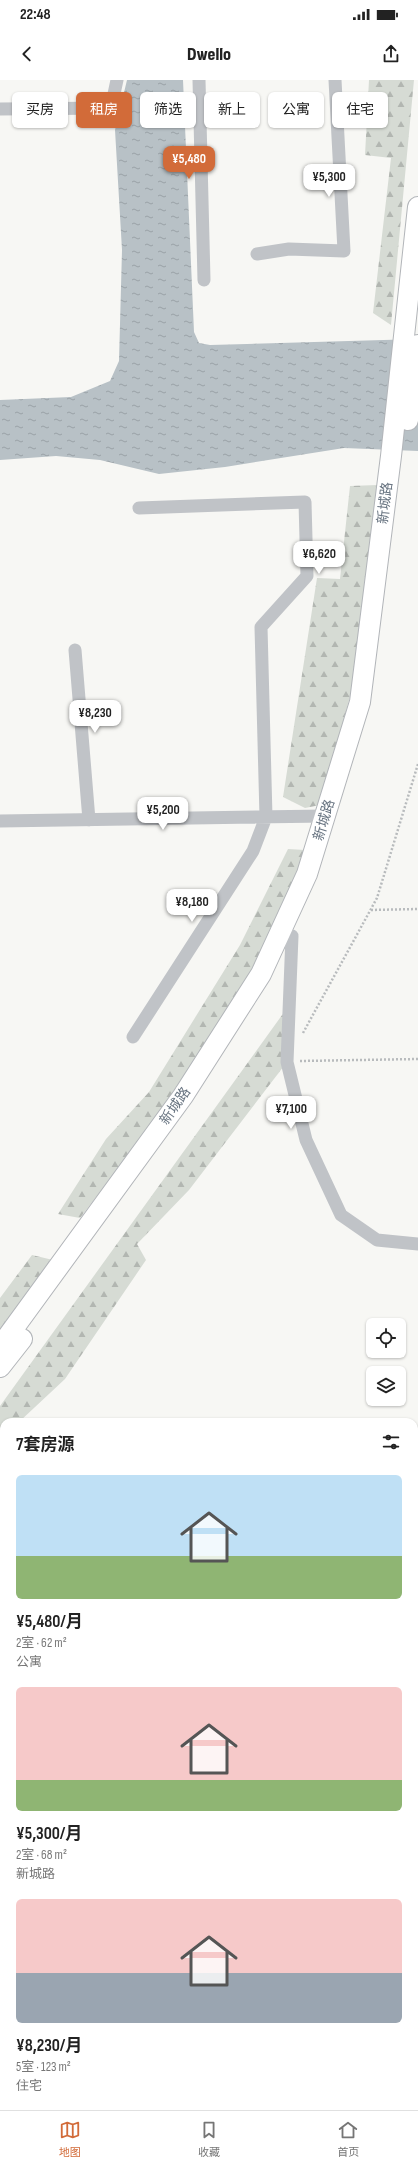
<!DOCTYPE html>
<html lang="zh">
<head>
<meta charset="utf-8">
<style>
  body { margin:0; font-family:"Sofia Sans Condensed","Noto Sans SC",sans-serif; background:#f2f2f2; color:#222; height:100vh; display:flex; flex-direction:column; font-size:15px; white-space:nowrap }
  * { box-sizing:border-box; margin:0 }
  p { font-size:13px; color:#767676 }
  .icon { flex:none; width:22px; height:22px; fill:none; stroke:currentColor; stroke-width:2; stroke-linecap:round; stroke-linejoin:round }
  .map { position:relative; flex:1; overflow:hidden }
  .side { position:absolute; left:0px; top:1338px; width:418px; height:692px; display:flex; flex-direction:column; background:#fff; border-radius:12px 12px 0 0; box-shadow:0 1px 3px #0004 }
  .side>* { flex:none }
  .banner { position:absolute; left:12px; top:12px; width:394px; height:36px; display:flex; gap:8px }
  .buttons { position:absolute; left:366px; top:1238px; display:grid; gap:8px }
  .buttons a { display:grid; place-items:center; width:40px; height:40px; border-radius:6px; background:#fff; box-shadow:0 1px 3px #0004; font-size:20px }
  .price { position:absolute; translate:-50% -34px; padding:0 9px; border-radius:8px; background:#fff; color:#222; font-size:13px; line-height:26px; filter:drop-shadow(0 1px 2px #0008) }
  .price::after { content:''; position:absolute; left:50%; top:24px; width:12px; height:9px; margin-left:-6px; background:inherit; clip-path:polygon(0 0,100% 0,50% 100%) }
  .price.on { background:#d26b39; color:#fff }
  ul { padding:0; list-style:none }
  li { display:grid; align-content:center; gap:8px; height:212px; padding:0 16px }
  li span { display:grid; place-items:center; height:124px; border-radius:6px; color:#555 }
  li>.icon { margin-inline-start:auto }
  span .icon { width:72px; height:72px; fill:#fffc; stroke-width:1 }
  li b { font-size:17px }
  h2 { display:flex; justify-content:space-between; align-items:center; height:48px; padding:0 16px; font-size:17px }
  .chip { padding:0 14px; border-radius:6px; background:#fff; box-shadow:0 1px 3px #0004; font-size:14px; line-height:36px }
  .chip.on { background:#d26b39; color:#fff }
  .status { display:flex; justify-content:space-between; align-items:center; height:28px; padding:0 20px; background:#fff; direction:ltr }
  .status svg { height:11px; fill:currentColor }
  header { display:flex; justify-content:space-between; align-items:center; height:52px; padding:0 16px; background:#fff; font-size:18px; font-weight:800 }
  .dock { display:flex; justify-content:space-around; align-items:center; height:56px; border-top:1px solid #e0e0e0; background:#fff; font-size:11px; color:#767676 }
  .dock a { display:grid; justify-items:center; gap:2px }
  .dock .on { color:#d26b39 }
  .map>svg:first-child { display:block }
</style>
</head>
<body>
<div class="status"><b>22:48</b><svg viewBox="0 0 49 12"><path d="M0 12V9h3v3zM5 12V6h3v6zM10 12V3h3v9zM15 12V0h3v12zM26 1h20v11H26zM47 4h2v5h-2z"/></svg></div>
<header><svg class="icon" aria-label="back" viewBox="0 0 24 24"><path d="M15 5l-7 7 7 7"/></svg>Dwello<svg class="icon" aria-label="share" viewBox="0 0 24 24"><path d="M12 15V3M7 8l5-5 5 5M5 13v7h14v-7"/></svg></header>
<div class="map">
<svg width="418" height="2030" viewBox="0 0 418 2030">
  <defs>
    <pattern id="forest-firs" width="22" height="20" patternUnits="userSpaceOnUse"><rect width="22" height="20" fill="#d6dbd4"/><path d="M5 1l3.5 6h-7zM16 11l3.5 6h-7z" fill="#b2b6b1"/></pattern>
    <pattern id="water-ripples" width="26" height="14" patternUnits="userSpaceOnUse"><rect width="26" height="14" fill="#b8c1c6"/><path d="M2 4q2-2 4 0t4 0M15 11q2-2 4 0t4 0" fill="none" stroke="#9aa1a6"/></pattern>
  </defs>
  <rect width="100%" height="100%" fill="#f7f7f4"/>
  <path fill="url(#forest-firs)" d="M369 0H414L391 245 373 233 391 78 365 75Z
    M377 405 351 613 320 725 305 728 283 717 317 498 340 499 350 406Z
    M288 769 305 770 295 801 248 901 165 1027 80 1138 58 1134 106 1059 149 1012 240 865Z
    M290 924 287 982 189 1110 137 1164 146 1180 65 1299 19 1342H4V1451L0 1454V1326Z
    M32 1175 53 1180 0 1253V1218Z"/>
  <path fill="url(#water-ripples)" d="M127 0H183L194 252 199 263 210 265 418 259V371L344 368 225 387 159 394 100 380 56 376 0 380V320L71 317 110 301 119 281 122 170 115 50Z
    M418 1397V1468L414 1469V1399Z
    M69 2026H122L123 2030H70Z"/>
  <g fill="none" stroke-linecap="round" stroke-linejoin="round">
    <g stroke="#b2b5b9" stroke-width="22">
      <path id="primary" d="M408 340 418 265
        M0 1267 183 1016 261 894 307 794 360 622 391 376 418 127
        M0 1287 22 1259"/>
    </g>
    <path stroke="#b8bbbd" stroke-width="2.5" stroke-dasharray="2 2" stroke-linecap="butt" d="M371 830 418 829
      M303 953 377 818 418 684
      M300 981 418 979"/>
    <path stroke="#c0c3c7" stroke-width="13" d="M199 0 204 200
      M0 29 111 28 117 0
      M257 174 289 169 344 171 335 0
      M75 570 89 740
      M0 741 326 736
      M292 856 287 982 306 1060 341 1135 377 1160 418 1164
      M133 957 253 771 266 737 261 547 307 496 305 422 139 428
      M0 1379 4 1374
      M414 1675H418
      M0 1689H4
      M0 1744H4
      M0 1902H2L4 1867
      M414 1912 418 1911
      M134 2026V2030"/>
    <use href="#primary" stroke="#fff" stroke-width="20"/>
  </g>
  <g text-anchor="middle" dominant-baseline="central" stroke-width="4" stroke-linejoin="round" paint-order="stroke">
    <g font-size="14" fill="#697582" stroke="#fff">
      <text transform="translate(385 423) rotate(-83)">新城路</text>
      <text transform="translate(324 740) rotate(-73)">新城路</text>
      <text transform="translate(175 1026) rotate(-55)">新城路</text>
    </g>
  </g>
</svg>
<div class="buttons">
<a><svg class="icon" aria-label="locate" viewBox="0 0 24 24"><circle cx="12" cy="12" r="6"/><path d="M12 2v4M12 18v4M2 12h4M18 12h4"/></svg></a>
<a><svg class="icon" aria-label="layers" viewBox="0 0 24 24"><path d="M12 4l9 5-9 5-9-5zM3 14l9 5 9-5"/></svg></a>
</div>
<b class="price on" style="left:189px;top:100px">¥5,480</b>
<b class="price" style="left:329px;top:118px">¥5,300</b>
<b class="price" style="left:319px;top:495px">¥6,620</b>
<b class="price" style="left:95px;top:654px">¥8,230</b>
<b class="price" style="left:163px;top:751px">¥5,200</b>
<b class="price" style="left:192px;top:843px">¥8,180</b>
<b class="price" style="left:291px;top:1050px">¥7,100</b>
<div class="banner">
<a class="chip">买房</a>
<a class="chip on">租房</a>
<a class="chip">筛选</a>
<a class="chip">新上</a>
<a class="chip">公寓</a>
<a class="chip">住宅</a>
</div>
<section class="side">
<h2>7套房源<svg class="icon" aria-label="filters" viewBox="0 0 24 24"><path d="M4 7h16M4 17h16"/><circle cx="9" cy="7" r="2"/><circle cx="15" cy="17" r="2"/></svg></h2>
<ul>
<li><span style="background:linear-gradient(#bfe0f5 65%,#8fb573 0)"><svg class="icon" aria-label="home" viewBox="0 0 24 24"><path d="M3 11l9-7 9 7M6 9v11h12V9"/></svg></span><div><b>¥5,480/月</b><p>2室 · 62 m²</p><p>公寓</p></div></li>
<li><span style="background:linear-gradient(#f6c9c9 75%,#8fb573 0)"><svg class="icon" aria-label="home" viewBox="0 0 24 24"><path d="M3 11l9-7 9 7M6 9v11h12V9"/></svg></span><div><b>¥5,300/月</b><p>2室 · 68 m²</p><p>新城路</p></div></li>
<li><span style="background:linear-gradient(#f6c9c9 60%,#9aa5b1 0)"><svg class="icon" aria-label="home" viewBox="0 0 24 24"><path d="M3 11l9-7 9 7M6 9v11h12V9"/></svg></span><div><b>¥8,230/月</b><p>5室 · 123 m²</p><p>住宅</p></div></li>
</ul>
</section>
</div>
<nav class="dock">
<a class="on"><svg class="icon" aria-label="map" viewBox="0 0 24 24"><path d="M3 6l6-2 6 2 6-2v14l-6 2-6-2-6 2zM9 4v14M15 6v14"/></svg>地图</a>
<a><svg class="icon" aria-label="saved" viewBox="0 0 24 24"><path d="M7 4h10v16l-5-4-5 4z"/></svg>收藏</a>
<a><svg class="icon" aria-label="home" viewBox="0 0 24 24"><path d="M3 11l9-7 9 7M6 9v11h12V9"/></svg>首页</a>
</nav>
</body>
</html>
